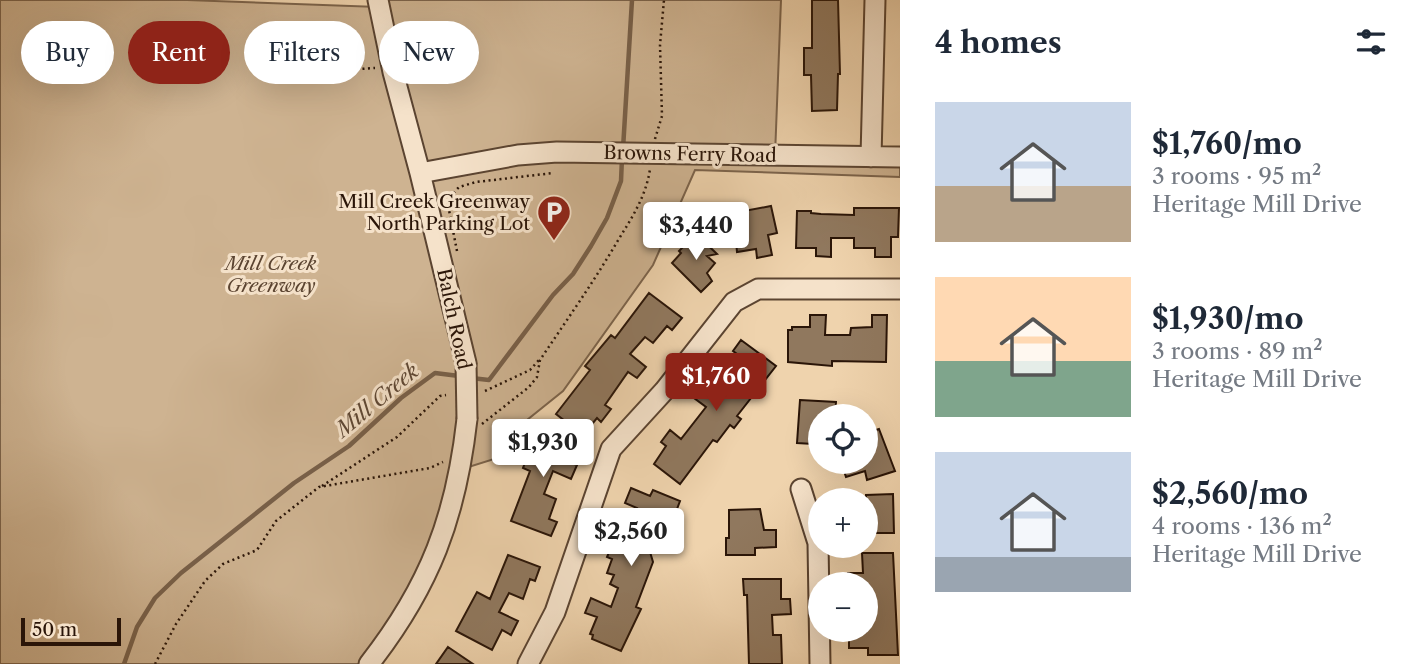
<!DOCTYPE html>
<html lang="en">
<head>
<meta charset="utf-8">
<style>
  body { margin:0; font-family:"Libre Caslon Text",serif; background:#f6f6f7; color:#1f2937; height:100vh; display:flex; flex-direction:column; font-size:26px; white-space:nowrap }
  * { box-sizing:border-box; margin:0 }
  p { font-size:23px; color:#747a83 }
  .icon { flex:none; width:38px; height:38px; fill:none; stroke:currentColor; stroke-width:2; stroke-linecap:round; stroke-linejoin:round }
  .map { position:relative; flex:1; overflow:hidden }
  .sheet { display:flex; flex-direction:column; background:#fff; width:525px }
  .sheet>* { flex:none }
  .banner { position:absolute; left:21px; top:21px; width:665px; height:63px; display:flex; gap:14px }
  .controls { position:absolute; left:808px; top:404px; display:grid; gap:14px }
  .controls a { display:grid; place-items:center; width:70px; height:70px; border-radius:50%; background:#fff; box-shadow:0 7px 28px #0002; font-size:35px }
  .scale { position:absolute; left:21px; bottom:18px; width:100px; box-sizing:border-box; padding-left:7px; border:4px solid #2a1508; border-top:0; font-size:19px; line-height:24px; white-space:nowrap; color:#2a1508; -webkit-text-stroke:5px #f5e2ca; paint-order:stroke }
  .price { position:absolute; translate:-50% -60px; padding:0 16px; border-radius:7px; background:#fff; color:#222; font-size:23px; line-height:46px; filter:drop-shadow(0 2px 4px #0008) }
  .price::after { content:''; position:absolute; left:50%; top:42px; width:21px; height:16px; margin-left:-10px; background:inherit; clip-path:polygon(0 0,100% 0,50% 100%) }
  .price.selected { background:#8f2418; color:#fff }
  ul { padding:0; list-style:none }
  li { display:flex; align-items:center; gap:21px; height:175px; padding:0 35px }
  li span { display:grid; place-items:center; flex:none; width:196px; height:140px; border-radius:0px; color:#555 }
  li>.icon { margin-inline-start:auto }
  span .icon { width:84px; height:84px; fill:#fffc; stroke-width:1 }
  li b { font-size:30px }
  h2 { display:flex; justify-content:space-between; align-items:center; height:84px; padding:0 35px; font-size:30px }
  .tag { padding:0 24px; border-radius:32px; background:#fff; box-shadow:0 7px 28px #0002; font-size:24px; line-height:63px }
  .tag.selected { background:#8f2418; color:#fff }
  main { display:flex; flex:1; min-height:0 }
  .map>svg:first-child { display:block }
</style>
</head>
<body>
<main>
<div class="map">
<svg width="900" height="664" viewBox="0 0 900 664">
  <rect width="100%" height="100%" fill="#efd3ad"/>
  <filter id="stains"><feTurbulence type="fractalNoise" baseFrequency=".00286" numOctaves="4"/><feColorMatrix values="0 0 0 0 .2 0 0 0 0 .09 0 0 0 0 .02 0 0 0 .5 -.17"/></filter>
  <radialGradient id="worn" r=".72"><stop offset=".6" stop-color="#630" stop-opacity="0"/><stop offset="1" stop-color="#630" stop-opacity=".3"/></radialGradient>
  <path fill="#ceb391" stroke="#7c644c" stroke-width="2" d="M0 0H187L378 7V0H781L775 156 900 166V177L695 170 653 265 563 391 527 420 516 433 507 455 462 469 446 528 369 664H0Z"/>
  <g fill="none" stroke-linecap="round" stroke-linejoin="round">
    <path stroke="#786049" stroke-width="4.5" d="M623 149 632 0
      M471 378 489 380 553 295 573 274 591 246 607 218 621 181 622 158
      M124 664 137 627 155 598 181 573 294 483 349 446 401 398 435 373 459 376"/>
  </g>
  <path fill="#90785e" stroke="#2a1508" stroke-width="2" d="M812 0H838L840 74H838L837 110 812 111 811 75H804V48H812Z
    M771 206 777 233 768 235 772 255 757 258 756 249 737 252 736 241 733 244 728 214Z
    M854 208H899L898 237H891V257H875V248H854V238H831V257L816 256V248H796L797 211H811V213L821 214 854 215Z
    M696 234 717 254 707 256 715 263 707 273 712 281 701 292 672 263 681 253 679 251Z
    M649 293 682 318 672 330 667 326 653 343 645 337 630 354 646 367 637 378 628 372 605 405 611 409 601 422 597 418 583 435 556 414 590 370 585 366 611 335 615 338Z
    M810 315H826L825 335H850L851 328 872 327V315H887L886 362 832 361V366L788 362V330H792V327H810Z
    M741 340 776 366 737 416 741 419 734 428 730 425 717 442 713 440 680 484 654 464 666 446 661 442 670 430 681 439 706 407 694 398 703 387 718 398 731 381 722 374 737 354 733 351Z
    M800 400 836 402 835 416H821V436L813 435V444L797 443Z
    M539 426 577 441 568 462 577 465 571 479 553 471 544 494 556 499 549 519 557 522 551 536 511 521 530 471 523 468Z
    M879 429 895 471 867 480 865 471 846 477 841 462H866V433Z
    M631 488 650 496 653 490 680 501 674 517 671 516 660 541 645 535 653 562 636 607 641 609 621 651 592 639 593 635 590 634 597 617 585 613 591 598 611 607 618 588 610 584 614 575 607 573 612 559 607 557 613 543 625 548 633 526 630 525 637 508 625 503Z
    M893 494 894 533H866V495Z
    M760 509 764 530H776V547L755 548V555H726V538H729V510Z
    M862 553H893L898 655H868V648H849V632H866V584H848V573H863Z
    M508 555 540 567 535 581 530 579 523 599 509 593 499 612 518 621 511 635 502 630 492 650 456 631 477 592 490 599Z
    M743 579H781V599H790L791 614 772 615 773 635H781L782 664H749L747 595H744Z
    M448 647 473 664H436Z"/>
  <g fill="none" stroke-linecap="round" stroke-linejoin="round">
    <g stroke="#5b4431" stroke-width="23">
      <path id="minor" d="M378 0 393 72 420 173 466 363
        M871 157 875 0
        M420 173 518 155 557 152 900 157
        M801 489 818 543 820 664
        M369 664C430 586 456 517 467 419
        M528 664 555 612 611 449 664 391 734 302 758 289H900"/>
    </g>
    <path stroke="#2a1508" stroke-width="2.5" stroke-dasharray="2 3.5" stroke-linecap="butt" d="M346 70 375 68
      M655 139 662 116 660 45 664 0
      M457 251 449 210V198L459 187 476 182 553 173
      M485 391 530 370 539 360
      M482 424 529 387 537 377 540 360C566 321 593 283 617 242 631 219 646 197 650 169
      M322 486 397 437 440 396 446 395
      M155 664 176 624 205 581 223 564 257 550 276 521 319 487 430 468 443 462"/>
    <use href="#minor" stroke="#f5e2ca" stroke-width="19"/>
    <g stroke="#5b4431" stroke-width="23" stroke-linecap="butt">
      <path id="minor-bridge" d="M466 363 467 419"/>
    </g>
    <use href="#minor-bridge" stroke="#f5e2ca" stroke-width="19"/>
  </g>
  <defs>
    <g id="parking-pin" transform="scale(1.75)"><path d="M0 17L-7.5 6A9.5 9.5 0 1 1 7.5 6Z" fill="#8f2418" stroke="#f5e2ca"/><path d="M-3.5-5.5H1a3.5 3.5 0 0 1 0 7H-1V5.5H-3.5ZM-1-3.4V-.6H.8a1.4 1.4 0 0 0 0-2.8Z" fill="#fff"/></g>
  </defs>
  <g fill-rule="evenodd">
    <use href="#parking-pin" x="554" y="212"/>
  </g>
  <g text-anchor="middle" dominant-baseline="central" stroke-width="6" stroke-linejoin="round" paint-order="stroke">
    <g font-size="19" fill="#2a1508" stroke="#f5e2ca">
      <text transform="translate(690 154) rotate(1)">Browns Ferry Road</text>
      <text transform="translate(454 319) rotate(78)">Balch Road</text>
    </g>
    <g font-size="19" fill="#2a1508" stroke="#f5e2ca" text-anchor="end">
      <text x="530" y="201">Mill Creek Greenway<tspan x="530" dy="22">North Parking Lot</tspan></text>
    </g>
    <g font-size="19" font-style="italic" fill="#5b4431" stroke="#f5e2ca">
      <text x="271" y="263">Mill Creek<tspan x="271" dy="22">Greenway</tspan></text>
    </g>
    <g font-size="21" font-style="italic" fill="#5e4734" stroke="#f5e2ca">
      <text transform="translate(377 400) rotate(-40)">Mill Creek</text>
    </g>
  </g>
  <rect width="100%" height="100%" filter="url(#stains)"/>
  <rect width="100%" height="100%" fill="url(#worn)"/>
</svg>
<div class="controls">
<a><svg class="icon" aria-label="locate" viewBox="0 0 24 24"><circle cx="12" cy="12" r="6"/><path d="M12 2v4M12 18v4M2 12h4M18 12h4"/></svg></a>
<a>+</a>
<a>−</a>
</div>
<div class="scale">50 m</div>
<b class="price" style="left:696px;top:262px">$3,440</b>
<b class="price selected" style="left:716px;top:413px">$1,760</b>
<b class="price" style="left:543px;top:479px">$1,930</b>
<b class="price" style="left:631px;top:568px">$2,560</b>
<div class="banner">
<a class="tag">Buy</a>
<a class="tag selected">Rent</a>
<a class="tag">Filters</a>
<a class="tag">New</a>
</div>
</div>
<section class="sheet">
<h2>4 homes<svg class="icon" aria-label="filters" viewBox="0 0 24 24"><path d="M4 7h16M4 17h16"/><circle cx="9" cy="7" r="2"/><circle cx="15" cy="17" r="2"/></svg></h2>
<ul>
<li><span style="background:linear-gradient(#c9d6e8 60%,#b9a48a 0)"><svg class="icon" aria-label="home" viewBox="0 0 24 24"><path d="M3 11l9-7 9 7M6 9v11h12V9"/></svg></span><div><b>$1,760/mo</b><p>3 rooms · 95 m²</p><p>Heritage Mill Drive</p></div></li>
<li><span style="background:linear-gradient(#ffd9b3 60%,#7fa58c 0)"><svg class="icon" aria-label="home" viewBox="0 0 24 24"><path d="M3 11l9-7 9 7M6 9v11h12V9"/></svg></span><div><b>$1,930/mo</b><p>3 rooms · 89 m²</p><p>Heritage Mill Drive</p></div></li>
<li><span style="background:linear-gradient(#c9d6e8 75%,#9aa5b1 0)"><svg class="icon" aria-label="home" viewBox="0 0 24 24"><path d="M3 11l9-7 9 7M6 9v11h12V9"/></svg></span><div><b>$2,560/mo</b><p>4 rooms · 136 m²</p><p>Heritage Mill Drive</p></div></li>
</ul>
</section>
</main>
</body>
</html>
